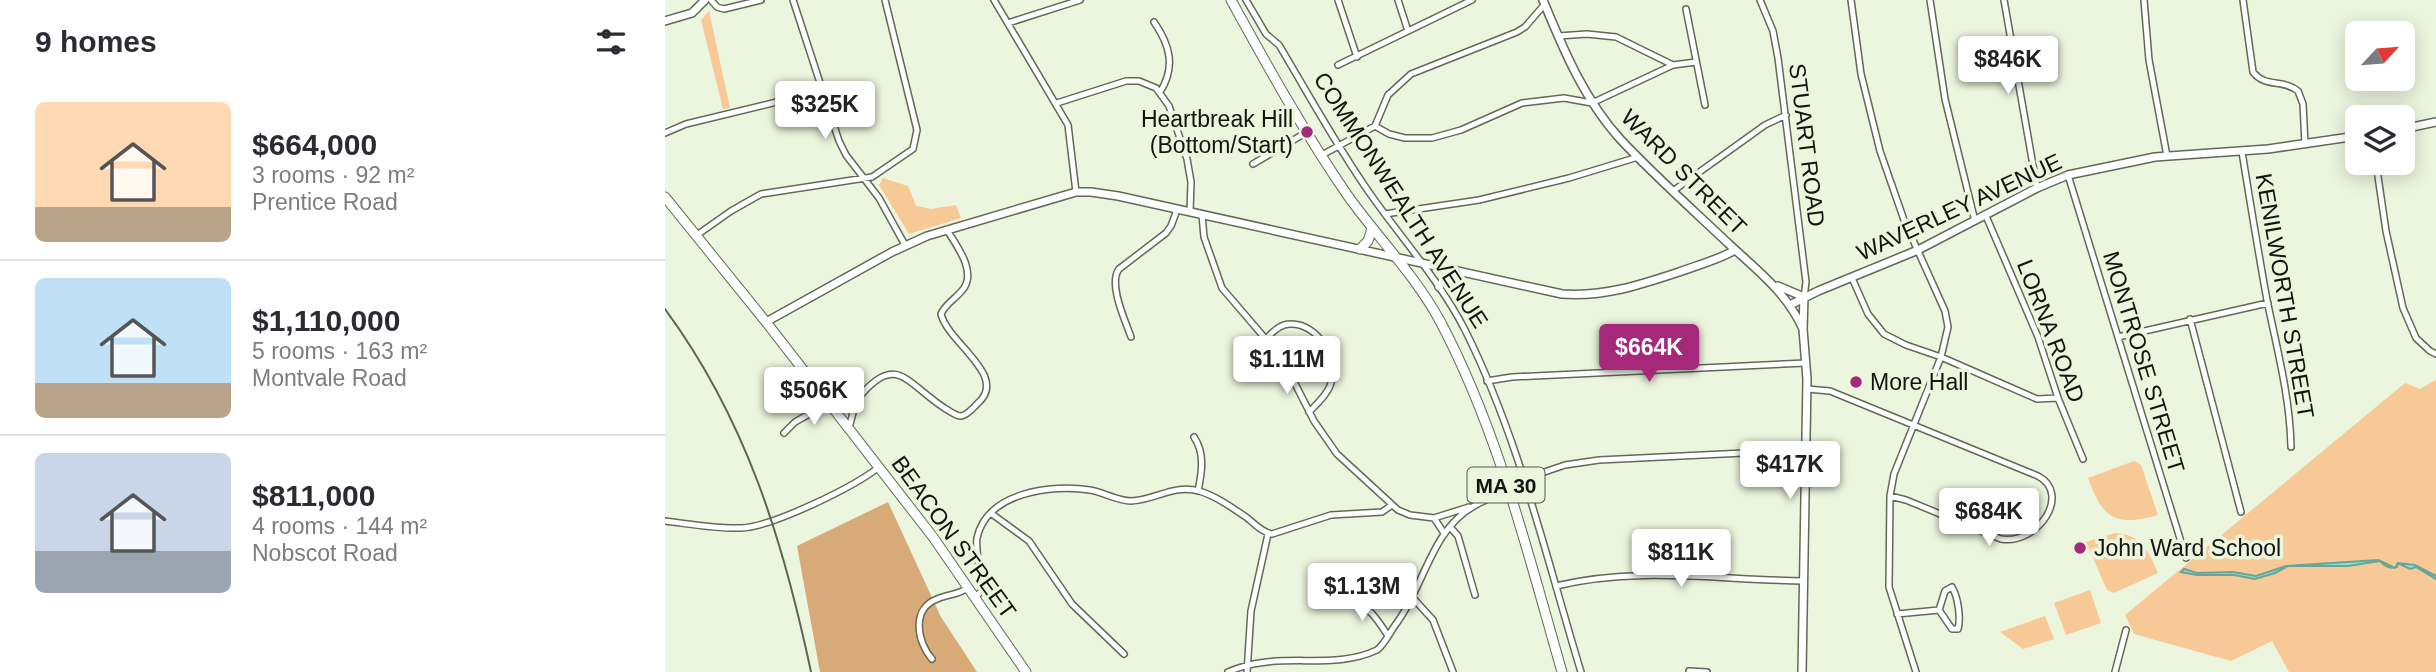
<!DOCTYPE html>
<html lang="en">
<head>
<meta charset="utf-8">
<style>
  body { margin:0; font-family:Helvetica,sans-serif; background:#f2f2f3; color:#2b2b33; height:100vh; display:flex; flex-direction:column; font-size:26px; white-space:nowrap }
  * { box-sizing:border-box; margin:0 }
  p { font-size:23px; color:#7c7c81 }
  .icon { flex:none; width:38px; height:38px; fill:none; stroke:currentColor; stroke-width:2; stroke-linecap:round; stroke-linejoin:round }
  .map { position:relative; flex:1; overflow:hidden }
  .side { display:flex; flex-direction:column; background:#fff; width:665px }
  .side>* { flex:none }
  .needle { width:46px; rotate:64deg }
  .fabs { position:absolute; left:1680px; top:21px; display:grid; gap:14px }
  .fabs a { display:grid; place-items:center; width:70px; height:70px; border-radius:10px; background:#fff; box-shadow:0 4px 18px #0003; font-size:35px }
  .price { position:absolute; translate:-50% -60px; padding:0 16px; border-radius:7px; background:#fff; color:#222; font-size:23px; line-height:46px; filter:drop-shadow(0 2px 4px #0008) }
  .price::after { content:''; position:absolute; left:50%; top:42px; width:21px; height:16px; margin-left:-10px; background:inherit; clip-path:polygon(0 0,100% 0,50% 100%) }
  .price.active { background:#a6287a; color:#fff }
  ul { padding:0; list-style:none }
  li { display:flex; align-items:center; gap:21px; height:175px; padding:0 35px }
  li+li { border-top:2px solid #e1e1e2 }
  li span { display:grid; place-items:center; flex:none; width:196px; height:140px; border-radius:10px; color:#555 }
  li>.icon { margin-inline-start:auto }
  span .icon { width:84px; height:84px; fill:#fffc; stroke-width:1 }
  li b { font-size:30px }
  h2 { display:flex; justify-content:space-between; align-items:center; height:84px; padding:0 35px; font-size:30px }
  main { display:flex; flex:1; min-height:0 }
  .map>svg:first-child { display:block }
</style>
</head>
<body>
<main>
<section class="side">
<h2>9 homes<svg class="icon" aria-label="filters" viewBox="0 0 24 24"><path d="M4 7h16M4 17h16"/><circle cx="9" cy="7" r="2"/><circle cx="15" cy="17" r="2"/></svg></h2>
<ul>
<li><span style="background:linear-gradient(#ffd9b3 75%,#b9a48a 0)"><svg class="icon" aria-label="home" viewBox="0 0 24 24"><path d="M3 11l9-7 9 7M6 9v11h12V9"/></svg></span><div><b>$664,000</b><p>3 rooms · 92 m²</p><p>Prentice Road</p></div></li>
<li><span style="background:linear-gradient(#bfe0f5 75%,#b9a48a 0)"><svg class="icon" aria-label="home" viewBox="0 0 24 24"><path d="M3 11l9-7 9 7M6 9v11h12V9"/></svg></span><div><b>$1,110,000</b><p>5 rooms · 163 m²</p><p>Montvale Road</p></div></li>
<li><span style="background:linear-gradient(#c9d6e8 70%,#9aa5b1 0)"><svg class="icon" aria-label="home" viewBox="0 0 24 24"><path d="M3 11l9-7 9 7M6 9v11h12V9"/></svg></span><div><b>$811,000</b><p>4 rooms · 144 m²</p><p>Nobscot Road</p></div></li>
</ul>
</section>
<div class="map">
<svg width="1771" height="672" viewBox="0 0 1771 672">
  <rect width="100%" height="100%" fill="#ecf5de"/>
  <path fill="#f7c996" d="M44 11 65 108 58 109 36 20Z
    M218 178 243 186 251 206 266 209 291 205 296 218 244 234 214 185Z
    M1771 380V672H1624L1607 641 1566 661 1469 634 1460 615 1740 383 1755 389Z
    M1469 461 1476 465 1493 515C1450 527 1438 519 1423 478Z
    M1450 533C1476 534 1484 552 1493 573L1449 593 1442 590 1421 542Z
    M1425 590 1436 623 1401 635 1389 603Z
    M1380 616 1389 639 1358 649 1335 632Z"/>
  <path fill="#d8aa78" d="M223 502 276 617 312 672H155L132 546Z"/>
  <path fill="#8ee1d0" stroke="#69a496" stroke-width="2" d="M1713 560 1730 568 1733 563 1750 565 1771 576V579L1751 567 1745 569 1733 563 1732 567C1725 569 1719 566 1715 561L1683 566H1623L1610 573 1590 579 1569 575H1532L1516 572 1519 569 1532 573 1568 572 1591 576 1621 566Z"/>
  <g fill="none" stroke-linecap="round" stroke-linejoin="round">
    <g stroke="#626956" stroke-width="8">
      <path id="minor" d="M46 0 52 7 59 9 96 0
        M128 0 174 141 181 155 214 198 240 245
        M329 0 403 125 411 192
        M581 0 601 34 614 45C644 95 672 147 706 195 737 239 775 281 800 330 854 438 881 557 916 672
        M673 0 692 57
        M733 0 743 31
        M1095 0 1108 31 1113 58 1141 282 1139 297
        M1186 0 1196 74 1215 151 1239 220 1280 311 1283 327 1276 357 1229 474 1225 496 1224 587 1251 672
        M1265 0 1280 99 1310 221
        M1339 0 1372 188
        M1479 0 1484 60 1502 156
        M1578 0 1588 72C1600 88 1619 79 1633 91L1638 104 1640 144
        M1021 9 1040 105
        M489 22C505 45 511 67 495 92
        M343 23 415 0
        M893 36 922 34 951 37 1008 65
        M673 65 807 0
        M392 103 461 81H474L491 88 504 106 522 159 526 182 525 212
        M710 126 724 134 740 138H767L796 130 857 103 899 98 927 103 1008 65 1031 62
        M0 133 21 124 157 91
        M1577 152C1585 201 1593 251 1602 300 1612 349 1625 397 1626 447
        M657 155 710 126 723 95 746 74 852 32 860 27 880 4
        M1711 163 1721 231 1738 308 1751 338 1765 351 1771 354
        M588 164 642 132
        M1403 175 1521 558
        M1008 191 1100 125 1121 115
        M720 214 814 200 904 178 973 157
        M537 215 539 237 557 288 617 358 649 421 672 454 733 510 745 515 769 518 779 533
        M1321 216 1373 337 1393 398 1418 459
        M32 235 66 211 96 194 207 177 248 149 252 130 220 0
        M1187 278 1203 314 1219 334 1241 345 1276 357 1372 399 1393 398
        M1525 319 1576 512
        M466 337C460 320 443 284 454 269L501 233 506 226 512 210
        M1453 337 1603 303
        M602 338C608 331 616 324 625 324 654 323 675 361 665 386 661 396 652 404 644 412
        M822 381 847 377 1141 363
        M1142 389 1165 391 1373 476C1407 494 1373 545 1336 539L1241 500 1225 496
        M191 401C232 349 242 385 281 409 286 412 291 416 296 416 303 415 309 407 313 403 344 376 283 343 276 314 281 303 292 298 299 288 311 270 291 245 282 230
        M169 409 191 401 184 428
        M119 433 130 422 164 403
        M529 437C540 453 537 472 533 491
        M859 479 900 465 934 460 1140 450
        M327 514 364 541 407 604 459 654
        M769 518 804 507
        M0 521C25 524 51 529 76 528 107 527 189 487 214 467
        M785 527 793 536 810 595
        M891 586C972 566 1056 580 1138 581
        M310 597 317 591C316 578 310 548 312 538 322 492 387 484 425 490 438 492 452 501 466 501 490 500 509 484 534 491 551 496 566 507 581 517 589 523 596 532 607 534L666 515 717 512 727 505
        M748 598 768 620 788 672
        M673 602C697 595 712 618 723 636
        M1232 614 1274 610 1287 629H1293C1296 618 1293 597 1287 587L1280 591 1274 610
        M267 659C252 642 246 609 272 599 283 594 293 595 303 588
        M1024 671 1042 672
        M563 672C614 649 665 672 712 650 720 644 725 632 731 624 759 587 766 530 809 506 819 500 832 496 843 491
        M582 672 586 611 603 534
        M1450 672 1461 630"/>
    </g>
    <g stroke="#626956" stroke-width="10">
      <path id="tertiary" d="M878 0C898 49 920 101 956 140 991 177 1028 210 1065 245 1093 271 1122 293 1138 329
        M0 21 27 13 40 0
        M1738 129 1771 122
        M1113 286 1139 297 1138 329 1142 379 1137 672
        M774 287 785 270
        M1125 305 1153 291 1253 250 1372 188 1403 175 1490 157 1603 149 1692 136
        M101 322 227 252 262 236 411 192H426L453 196 897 294C939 297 975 285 1014 272 1033 265 1053 260 1070 250"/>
    </g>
    <g stroke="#626956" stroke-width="11">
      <path id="primary" d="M566 0C603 67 640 134 683 196 713 238 750 275 775 321 833 430 863 554 897 672
        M0 197 101 322 268 537 361 672
        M695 249 703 241 707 228"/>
    </g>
    <use href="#minor" stroke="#fff" stroke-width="5"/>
    <use href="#tertiary" stroke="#fff" stroke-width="7"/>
    <use href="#primary" stroke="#fff" stroke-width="9"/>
    <path stroke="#5f6457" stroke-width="2" d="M0 309C81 419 118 540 146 672"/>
  </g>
  <g fill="#a6287a" stroke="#ecf5de" stroke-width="2.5">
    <circle cx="642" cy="132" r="7"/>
    <circle cx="1191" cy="382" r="7"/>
    <circle cx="1415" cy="548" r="7"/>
  </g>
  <g text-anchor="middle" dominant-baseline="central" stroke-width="7" stroke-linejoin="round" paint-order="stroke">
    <rect fill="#ecf5de" stroke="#54584c" stroke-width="2" x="802.5" y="467.5" width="77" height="35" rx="5"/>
    <g font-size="21" font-weight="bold" fill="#13150e">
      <text x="841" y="485">MA 30</text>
    </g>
    <g font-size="23" fill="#13150e" stroke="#ecf5de" text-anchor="start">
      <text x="628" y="119" text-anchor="end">Heartbreak Hill<tspan x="628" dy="26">(Bottom/Start)</tspan></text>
      <text x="1205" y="382">More Hall</text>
      <text x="1429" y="548">John Ward School</text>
    </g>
    <g font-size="23" fill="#13150e" stroke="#ecf5de">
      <text transform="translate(1142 145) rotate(83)">STUART ROAD</text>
      <text transform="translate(1019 172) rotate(45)">WARD STREET</text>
      <text transform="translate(736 200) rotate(57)">COMMONWEALTH AVENUE</text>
      <text transform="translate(1294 207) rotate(-25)">WAVERLEY AVENUE</text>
      <text transform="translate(1620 296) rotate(80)">KENILWORTH STREET</text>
      <text transform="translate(1386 331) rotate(69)">LORNA ROAD</text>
      <text transform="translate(1479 362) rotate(73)">MONTROSE STREET</text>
      <text transform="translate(289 537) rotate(54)">BEACON STREET</text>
    </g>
  </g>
</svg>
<div class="fabs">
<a><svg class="needle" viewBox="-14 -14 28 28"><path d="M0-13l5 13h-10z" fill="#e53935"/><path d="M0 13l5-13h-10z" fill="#7c7c81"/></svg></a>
<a><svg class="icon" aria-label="layers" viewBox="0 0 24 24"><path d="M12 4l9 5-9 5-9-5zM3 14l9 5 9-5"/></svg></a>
</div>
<b class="price" style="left:1343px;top:96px">$846K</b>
<b class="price" style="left:160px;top:141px">$325K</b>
<b class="price active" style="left:984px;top:384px">$664K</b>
<b class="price" style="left:622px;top:396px">$1.11M</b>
<b class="price" style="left:149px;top:427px">$506K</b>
<b class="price" style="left:1125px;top:501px">$417K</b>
<b class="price" style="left:1324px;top:548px">$684K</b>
<b class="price" style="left:1016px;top:589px">$811K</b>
<b class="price" style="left:697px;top:623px">$1.13M</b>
</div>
</main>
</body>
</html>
